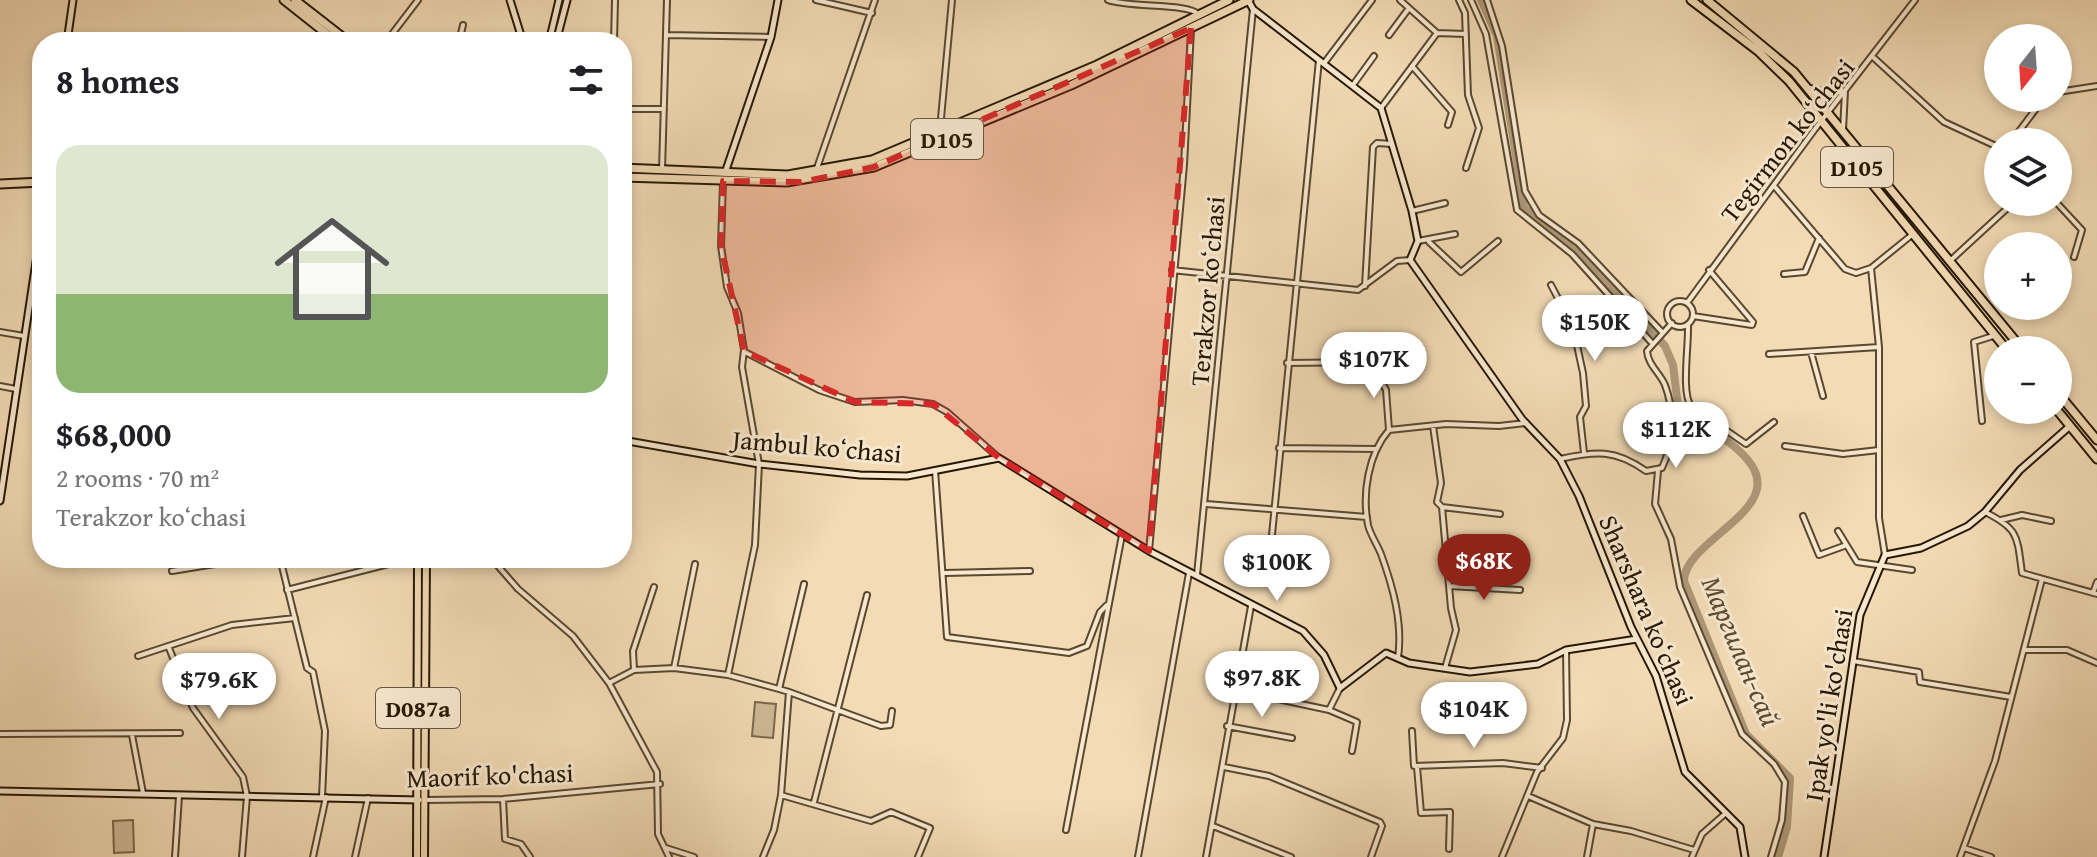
<!DOCTYPE html>
<html lang="en">
<head>
<meta charset="utf-8">
<style>
  body { margin:0; font-family:"Gentium Book Plus",serif; background:#f2f2f2; color:#202124; height:100vh; display:flex; flex-direction:column; font-size:30px; white-space:nowrap }
  * { box-sizing:border-box; margin:0 }
  p { font-size:26px; color:#757577 }
  .icon { flex:none; width:44px; height:44px; fill:none; stroke:currentColor; stroke-width:2; stroke-linecap:round; stroke-linejoin:round }
  .map { position:relative; flex:1; overflow:hidden }
  .details { position:absolute; left:32px; top:32px; width:600px; height:536px; display:flex; flex-direction:column; background:#fff; border-radius:32px; box-shadow:0 4px 12px #0003 }
  .details>* { flex:none }
  .needle { width:52px; rotate:197deg }
  .tools { position:absolute; left:1984px; top:24px; display:grid; gap:16px }
  .tools a { display:grid; place-items:center; width:88px; height:88px; border-radius:50%; background:#fff; box-shadow:0 4px 12px #0003; font-size:40px }
  .price { position:absolute; translate:-50% -68px; padding:0 18px; border-radius:28px; background:#fff; color:#222; font-size:26px; line-height:52px; filter:drop-shadow(0 2px 4px #0008) }
  .price::after { content:''; position:absolute; left:50%; top:48px; width:24px; height:18px; margin-left:-12px; background:inherit; clip-path:polygon(0 0,100% 0,50% 100%) }
  .price.on { background:#8f2418; color:#fff }
  ul { padding:0; list-style:none }
  li { display:grid; align-content:center; gap:16px; height:424px; padding:0 24px }
  li span { display:grid; place-items:center; height:248px; border-radius:24px; color:#555 }
  li>.icon { margin-inline-start:auto }
  span .icon { width:144px; height:144px; fill:#fffc; stroke-width:1 }
  li b { font-size:34px }
  h2 { display:flex; justify-content:space-between; align-items:center; height:96px; padding:0 24px; font-size:34px }
  .map>svg:first-child { display:block }
</style>
</head>
<body>
<div class="map">
<svg width="2097" height="857" viewBox="0 0 2097 857">
  <rect width="100%" height="100%" fill="#f2dbb5"/>
  <filter id="stains"><feTurbulence type="fractalNoise" baseFrequency=".0025" numOctaves="4"/><feColorMatrix values="0 0 0 0 .2 0 0 0 0 .09 0 0 0 0 .02 0 0 0 .5 -.17"/></filter>
  <radialGradient id="worn" r=".72"><stop offset=".6" stop-color="#630" stop-opacity="0"/><stop offset="1" stop-color="#630" stop-opacity=".3"/></radialGradient>
  <path fill="#cfba97" stroke="#7a684c" stroke-width="2" d="M755 702 776 704 773 738 752 736Z
    M133 820 134 852 114 853 113 821Z"/>
  <g fill="none" stroke-linecap="round" stroke-linejoin="round">
    <path stroke="#ad9878" stroke-width="8" d="M1481 0 1497 36 1524 207 1536 220 1572 245 1665 346 1673 365 1678 406C1700 425 1728 437 1747 459 1791 509 1684 539 1684 581L1746 734 1790 778 1787 827 1778 857"/>
    <g stroke="#59482f" stroke-width="8">
      <path id="street" d="M816 0 872 13
        M1108 0C1129 8 1188 3 1198 14
        M1459 0 1465 13 1468 95 1479 128 1466 168
        M1471 0 1486 34 1517 210 1572 254 1651 342
        M1487 0 1502 46 1525 191 1539 215 1578 243 1662 332
        M1437 33 1466 34
        M666 35 771 37
        M1389 35 1409 8
        M386 42 418 0
        M459 42 463 25
        M614 42 615 0
        M1874 58 1944 122 1998 147
        M1325 62 1372 0
        M1412 66 1452 112 1448 125
        M1353 85 1374 56
        M1810 88 1832 93 1845 91 1843 130
        M2058 92 2097 86
        M1381 108 1437 33 1400 0
        M622 109H664
        M940 129 952 0
        M2011 142 2044 98
        M817 168 875 0
        M662 170 667 0
        M723 181 721 246 727 287 738 313 744 350 742 367 759 464 755 545 728 675 779 689
        M1775 187 1845 269 1856 273 1871 268
        M2056 202 2082 230 2074 257
        M1412 211 1445 203
        M1418 241 1455 234
        M1429 242 1461 272 1498 241
        M1951 260 2014 202
        M1172 270 1358 290 1397 261 1410 260
        M1784 274 1805 272 1819 238
        M1551 285 1573 327 1583 373 1586 406 1580 417 1584 453
        M1365 286 1373 147 1377 143 1392 144
        M1667 314a13 13 0 1 1 26 0a13 13 0 1 1-26 0Z
        M1687 303 1815 129 1915 0
        M1693 316 1752 325 1753 322 1709 270
        M1688 324C1689 344 1681 393 1691 406L1746 444 1774 422
        M0 332 24 336
        M745 352 819 390 855 402 903 400 933 404 947 412 999 458
        M1811 352 1823 396
        M1769 354 1879 347
        M1287 363 1371 362 1386 390 1389 430
        M0 386 16 389
        M1982 421 1974 342 1993 336
        M1433 426 1441 483 1437 502 1442 507 1451 608 1456 630 1445 668
        M1785 446 1843 454 1879 450
        M1279 448 1377 449
        M1560 459C1596 451 1615 449 1646 471L1662 468C1674 442 1675 412 1665 385 1660 373 1648 365 1647 351L1672 323
        M935 470 947 637 1069 653 1087 646 1100 612 1107 605
        M1658 471 1655 504 1671 539 1680 587 1742 734 1774 764 1785 782 1782 820 1771 857
        M1206 504 1367 517
        M1442 507 1500 514
        M1985 512C2019 529 2017 536 2022 573L2097 594
        M1803 516 1819 555 1844 546
        M2001 520 2022 515 2051 521
        M1838 531 1857 562 1912 570
        M1149 551 1184 165 1191 30
        M1885 555 1879 518V347L1871 268 1913 234
        M280 558 307 668 313 672 325 731 322 797
        M491 558 518 589 573 636 609 683 657 772 658 834 669 857
        M695 564 674 668 728 675
        M1269 565 1319 60
        M172 571 252 558
        M945 573 1030 571
        M1197 575 1253 9
        M1450 586 1520 590
        M287 590 412 558
        M2093 593 2097 582
        M169 648 193 708 243 777 247 796 242 857
        M2024 650H2067L2097 663
        M138 656 232 625 295 618
        M1398 658C1403 623 1393 587 1381 554 1377 544 1370 534 1368 525 1362 494 1368 454 1389 430L1446 424 1499 426 1526 423
        M1853 661 1919 672 1920 682 2011 697
        M634 670 633 651 654 587
        M609 683 634 670 674 668
        M1235 690 1329 710 1340 688
        M789 692 779 689 804 584
        M1329 710 1357 722 1352 751
        M892 711 890 725 881 726 789 692 781 795 871 821 891 812 930 828 918 857
        M1227 726 1292 738
        M1412 731 1414 766 1503 763 1542 768
        M0 734 180 733
        M132 735 143 793
        M1224 767 1269 776 1380 822 1382 826 1371 857
        M1417 767 1421 813 1450 812 1449 849
        M1528 796 1593 824 1631 831 1694 850
        M503 799 505 839 521 844 530 857
        M425 800 503 799 660 784
        M814 802 867 595
        M1213 826 1291 857
        M1066 830 1122 535
        M666 848 694 857
        M1964 848 1991 857
        M175 857 179 796
        M313 857 326 797
        M355 857 368 798
        M763 857 774 830 781 795
        M1138 857 1189 573
        M1206 857 1251 606
        M1502 857 1537 772 1563 738 1567 720 1566 650
        M1587 857 1593 824
        M1692 857 1702 834 1726 813
        M1960 857 1995 761 2042 579"/>
    </g>
    <g stroke="#261702" stroke-width="9">
      <path id="secondary" d="M510 0 523 42
        M1248 0 1253 9 1381 108 1412 211 1418 241 1410 260 1522 419 1560 459 1579 496 1631 627 1656 676 1685 772 1740 827 1745 857
        M67 42 73 0
        M549 42 559 0
        M556 42 567 0
        M725 173 771 37 778 0
        M622 440 759 464 860 475 907 476 999 458 1149 551 1303 631 1324 655 1340 688 1386 653 1409 663 1470 672 1538 664 1566 650 1637 639
        M0 501 42 222
        M0 791 419 800
        M1824 857 1860 615 1885 555 1921 548 1968 526 1985 512 2020 470 2070 426"/>
    </g>
    <g stroke="#261702" stroke-width="10">
      <path id="primary" d="M417 857 418 558
        M424 857 426 558"/>
    </g>
    <g stroke="#261702" stroke-width="11">
      <path id="highway" d="M284 0 337 42
        M295 0 349 42
        M1691 0 1758 51 1789 81 2007 350
        M1707 0 1794 72 2023 350
        M622 168 788 175 872 160 1097 65 1229 0
        M622 177 787 182 874 167 1071 85 1249 0
        M0 184 42 182
        M2058 393 2097 440
        M2057 410 2097 459"/>
    </g>
    <use href="#street" stroke="#f7e8cf" stroke-width="4"/>
    <use href="#secondary" stroke="#f7e8cf" stroke-width="5"/>
    <use href="#primary" stroke="#f2dbb5" stroke-width="6"/>
    <use href="#highway" stroke="#f2dbb5" stroke-width="7"/>
  </g>
  <path fill="#d62828" fill-opacity="0.2" stroke="#d62828" stroke-width="6" stroke-dasharray="16 10" stroke-linejoin="round" d="M1191 28 1149 551 999 458 933 404 855 402 744 351 721 246 723 181 801 182 874 167Z"/>
  <g text-anchor="middle" dominant-baseline="central" stroke-width="6" stroke-linejoin="round" paint-order="stroke">
    <g fill="#f7e8cf" stroke="#655640" stroke-width="2">
      <rect x="911" y="119" width="72" height="40" rx="6"/>
      <rect x="1821" y="147" width="72" height="40" rx="6"/>
      <rect x="376" y="688" width="84" height="40" rx="6"/>
    </g>
    <g font-size="24" font-weight="bold" fill="#261702">
      <text x="947" y="139">D105</text>
      <text x="1857" y="167">D105</text>
      <text x="418" y="708">D087a</text>
    </g>
    <g font-size="26" fill="#261702" stroke="#f7e8cf">
      <text transform="translate(1787 140) rotate(-52)">Tegirmon koʻchasi</text>
      <text transform="translate(1207 291) rotate(-85)">Terakzor koʻchasi</text>
      <text transform="translate(817 446) rotate(5)">Jambul koʻchasi</text>
      <text transform="translate(1647 610) rotate(67)">Sharshara koʻchasi</text>
      <text transform="translate(1828 705) rotate(-81)">Ipak yo'li ko'chasi</text>
      <text transform="translate(490 775) rotate(-2)">Maorif ko'chasi</text>
    </g>
    <g font-size="28" font-style="italic" fill="#5c4b31" stroke="#f7e8cf">
      <text transform="translate(1742 651) rotate(67)">Маргилан-сай</text>
    </g>
  </g>
  <rect width="100%" height="100%" filter="url(#stains)"/>
  <rect width="100%" height="100%" fill="url(#worn)"/>
</svg>
<div class="tools">
<a><svg class="needle" viewBox="-14 -14 28 28"><path d="M0-13l5 13h-10z" fill="#e53935"/><path d="M0 13l5-13h-10z" fill="#757577"/></svg></a>
<a><svg class="icon" aria-label="layers" viewBox="0 0 24 24"><path d="M12 4l9 5-9 5-9-5zM3 14l9 5 9-5"/></svg></a>
<a>+</a>
<a>−</a>
</div>
<b class="price" style="left:1595px;top:363px">$150K</b>
<b class="price" style="left:1374px;top:400px">$107K</b>
<b class="price" style="left:1676px;top:470px">$112K</b>
<b class="price on" style="left:1484px;top:602px">$68K</b>
<b class="price" style="left:1277px;top:603px">$100K</b>
<b class="price" style="left:1262px;top:719px">$97.8K</b>
<b class="price" style="left:219px;top:721px">$79.6K</b>
<b class="price" style="left:1474px;top:750px">$104K</b>
<section class="details">
<h2>8 homes<svg class="icon" aria-label="filters" viewBox="0 0 24 24"><path d="M4 7h16M4 17h16"/><circle cx="9" cy="7" r="2"/><circle cx="15" cy="17" r="2"/></svg></h2>
<ul>
<li><span style="background:linear-gradient(#dfe7d0 60%,#8fb573 0)"><svg class="icon" aria-label="home" viewBox="0 0 24 24"><path d="M3 11l9-7 9 7M6 9v11h12V9"/></svg></span><div><b>$68,000</b><p>2 rooms · 70 m²</p><p>Terakzor koʻchasi</p></div></li>
</ul>
</section>
</div>
</body>
</html>
